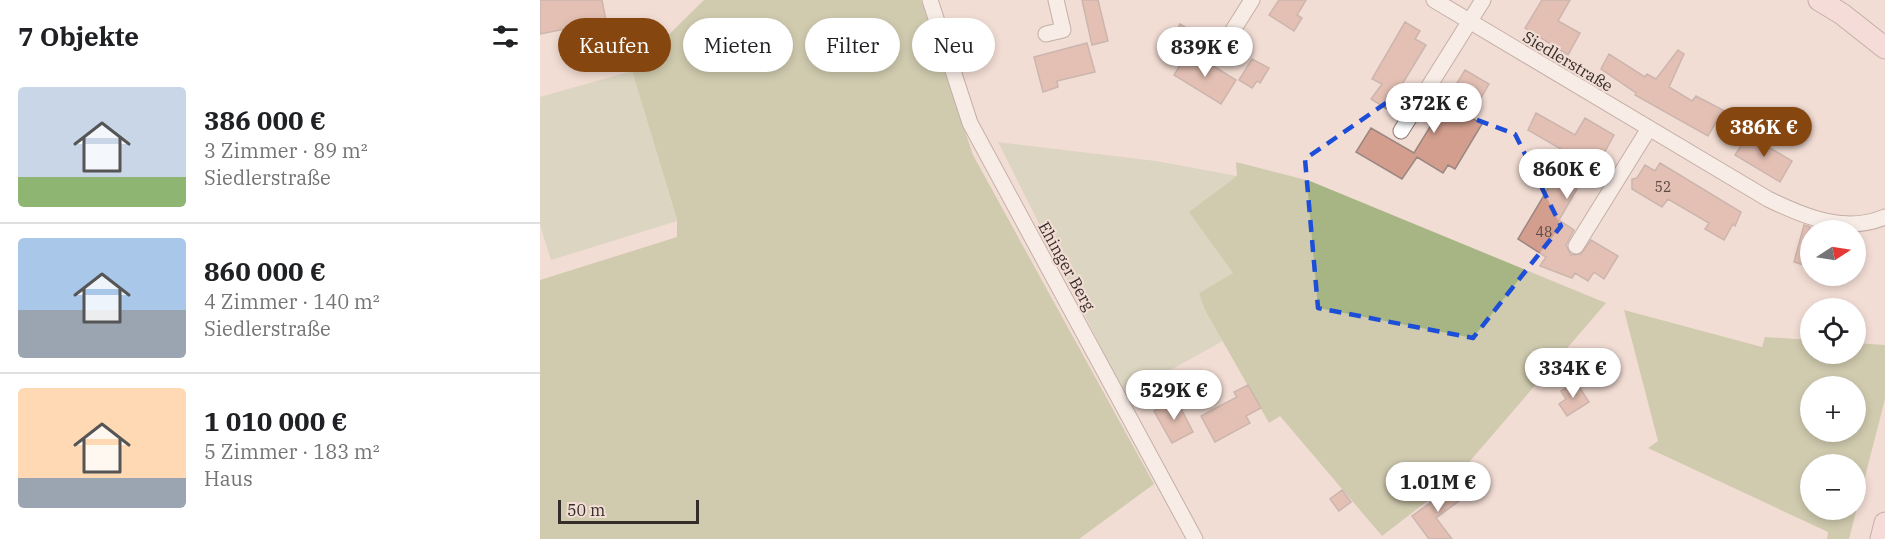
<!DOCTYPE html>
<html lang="de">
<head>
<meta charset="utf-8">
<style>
  body { margin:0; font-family:"IBM Plex Serif",serif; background:#f2f2f2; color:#202124; height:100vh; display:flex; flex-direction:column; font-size:22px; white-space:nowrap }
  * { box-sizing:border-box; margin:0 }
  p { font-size:20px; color:#757577 }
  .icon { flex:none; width:33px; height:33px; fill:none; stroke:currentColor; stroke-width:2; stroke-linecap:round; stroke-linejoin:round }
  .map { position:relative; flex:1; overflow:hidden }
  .sheet { display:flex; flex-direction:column; background:#fff; width:540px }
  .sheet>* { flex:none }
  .guide { position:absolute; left:18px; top:18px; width:570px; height:54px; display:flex; gap:12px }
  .needle { width:39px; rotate:78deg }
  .controls { position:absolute; left:1260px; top:220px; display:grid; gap:12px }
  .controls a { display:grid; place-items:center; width:66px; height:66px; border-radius:50%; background:#fff; box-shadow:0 3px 9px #0003; font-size:30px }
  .scale { position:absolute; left:18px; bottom:15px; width:141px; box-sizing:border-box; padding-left:6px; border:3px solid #352d29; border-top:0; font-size:16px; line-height:21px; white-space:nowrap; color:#352d29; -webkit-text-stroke:4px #f2ddd4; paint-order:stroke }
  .price { position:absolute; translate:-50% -51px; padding:0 14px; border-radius:21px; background:#fff; color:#222; font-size:20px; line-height:39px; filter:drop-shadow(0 2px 3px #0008) }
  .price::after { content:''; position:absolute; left:50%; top:36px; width:18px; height:14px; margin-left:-9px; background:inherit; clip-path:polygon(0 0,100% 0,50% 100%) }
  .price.on { background:#86460f; color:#fff }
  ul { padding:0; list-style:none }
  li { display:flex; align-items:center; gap:18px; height:150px; padding:0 18px }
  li+li { border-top:2px solid #e0e0e0 }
  li span { display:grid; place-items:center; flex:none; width:168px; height:120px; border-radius:6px; color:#555 }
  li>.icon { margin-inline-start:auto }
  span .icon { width:72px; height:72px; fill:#fffc; stroke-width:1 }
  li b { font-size:26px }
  h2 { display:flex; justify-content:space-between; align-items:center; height:72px; padding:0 18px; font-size:26px }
  .tag { padding:0 21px; border-radius:27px; background:#fff; box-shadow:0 3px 9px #0003; font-size:21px; line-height:54px }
  .tag.on { background:#86460f; color:#fff }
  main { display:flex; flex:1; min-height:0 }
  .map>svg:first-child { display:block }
</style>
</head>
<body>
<main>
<section class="sheet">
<h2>7 Objekte<svg class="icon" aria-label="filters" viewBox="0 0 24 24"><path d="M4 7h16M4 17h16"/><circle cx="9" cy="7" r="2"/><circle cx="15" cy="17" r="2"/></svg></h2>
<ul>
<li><span style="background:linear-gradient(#c9d6e8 75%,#8fb573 0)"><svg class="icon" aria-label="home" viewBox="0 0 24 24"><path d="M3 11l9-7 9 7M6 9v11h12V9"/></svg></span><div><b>386 000 €</b><p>3 Zimmer · 89 m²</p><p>Siedlerstraße</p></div></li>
<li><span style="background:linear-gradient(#a9c7e8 60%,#9aa5b1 0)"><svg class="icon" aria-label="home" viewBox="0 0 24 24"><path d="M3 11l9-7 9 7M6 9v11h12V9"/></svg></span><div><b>860 000 €</b><p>4 Zimmer · 140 m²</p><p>Siedlerstraße</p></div></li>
<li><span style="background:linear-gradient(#ffd9b3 75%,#9aa5b1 0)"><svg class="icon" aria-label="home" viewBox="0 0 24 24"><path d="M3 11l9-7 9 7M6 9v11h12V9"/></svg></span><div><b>1 010 000 €</b><p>5 Zimmer · 183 m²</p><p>Haus</p></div></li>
</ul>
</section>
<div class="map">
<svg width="1345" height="539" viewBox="0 0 1345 539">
  <rect width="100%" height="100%" fill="#f2ddd4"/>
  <path fill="#c2ccac" d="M92 71 137 221 11 260 0 225V97Z
    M458 142 616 161 697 176 693 273 659 293 683 341 585 395Z"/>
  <path fill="#a7b584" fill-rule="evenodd" d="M164 0H381L433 155 614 484 539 539H0V280L137 237V220L92 71Z
    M696 162 770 181 1066 303 912 482 842 536 740 416 729 423 665 310 659 293 693 273 649 212 697 176Z
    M1084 310 1222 347 1225 337 1270 340V354H1316V343L1345 345V399L1309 539H1287L1288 532 1108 448 1118 441ZM1270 387H1316V432H1270ZM1270 465H1316V510H1270Z"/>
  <path fill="#d39e8e" stroke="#9b8680" stroke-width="1.5" d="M0 0H62L66 21 0 34Z
    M542 0H558L568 41 552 45Z
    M739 0H766L757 15 762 18 754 31 729 15Z
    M1002 0H1030L1018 21 1040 33 1028 55 985 28Z
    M865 22 880 31 875 39 886 45 847 109 831 99 842 84 832 79Z
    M640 24 656 34 645 50 631 40Z
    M325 42 329 56 311 62 306 47Z
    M547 43 555 72 517 81 518 87 503 92 494 57Z
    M1138 50 1144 54 1129 87 1152 101 1156 96 1183 110 1168 136 1095 95 1096 93 1061 69 1069 54 1105 77 1107 74 1116 79Z
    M649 51 696 80 681 104 634 75Z
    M712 59 729 68 720 83 717 81 712 88 699 80Z
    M925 70 949 84 930 117 942 124 915 169 908 165 903 173 877 157 862 179 816 152 831 128 874 153Z
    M996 113 1035 135 1045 118 1074 135 1057 166 1052 163 1019 220 1034 230 1026 245 1031 255 1041 254 1051 240 1078 256 1064 279 1054 272 1048 281 1035 273 1032 278 1000 266 1006 257 978 239 1009 187 1001 182 1021 149 988 130Z
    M1208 135 1252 161 1240 182 1195 155Z
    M1120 163 1201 212 1195 226 1193 224 1184 240 1165 229 1169 223 1128 199 1122 207 1092 189V179L1097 178 1105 165 1115 171Z
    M1264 225 1270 227V267L1254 262Z
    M1036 382 1049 402 1027 416 1019 404 1026 399 1021 391Z
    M708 385 721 408 706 416 710 423 675 442 661 416 697 397 694 392Z
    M636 399 653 432 632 443 614 411Z
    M918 483 927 495 896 518 912 539H889L872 516Z
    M802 490 811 502 799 511 790 499Z"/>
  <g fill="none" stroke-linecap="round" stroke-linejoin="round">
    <g stroke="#8c7971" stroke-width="17">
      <path id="street" d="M390 0 430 123 655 539
        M894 0 1228 199C1265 217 1305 234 1345 217
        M506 34 523 30 516 0
        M678 54 712 0
        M861 131 943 0
        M1036 246 1108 130"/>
    </g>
    <g stroke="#8c7971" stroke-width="23">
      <path id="secondary" d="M1279 0 1302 14 1345 48
        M1341 539 1345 523"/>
    </g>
    <use href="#street" stroke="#fff" stroke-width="15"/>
    <use href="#secondary" stroke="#fadcdd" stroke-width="21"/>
  </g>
  <path d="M0 0H1345V539H0ZM862 92 975 134 1021 226 933 338 778 308 765 159Z" fill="#f2ddd4" fill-opacity=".55" fill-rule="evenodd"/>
  <path fill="none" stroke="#1d4ed8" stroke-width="4.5" stroke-dasharray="12 8" stroke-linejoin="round" d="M862 92 975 134 1021 226 933 338 778 308 765 159Z"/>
  <g text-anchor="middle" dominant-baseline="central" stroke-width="4.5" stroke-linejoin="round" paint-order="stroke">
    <g font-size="14" fill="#5c4942">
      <text x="1123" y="187">52</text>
      <text x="1004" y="232">48</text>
    </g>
    <g font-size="16" fill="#352d29" stroke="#f2ddd4">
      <text transform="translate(1028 61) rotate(31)">Siedlerstraße</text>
      <text transform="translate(527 266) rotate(61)">Ehinger Berg</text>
    </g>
  </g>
</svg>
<div class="controls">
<a><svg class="needle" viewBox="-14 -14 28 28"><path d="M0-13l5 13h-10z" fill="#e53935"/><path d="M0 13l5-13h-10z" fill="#757577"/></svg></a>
<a><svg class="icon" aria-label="locate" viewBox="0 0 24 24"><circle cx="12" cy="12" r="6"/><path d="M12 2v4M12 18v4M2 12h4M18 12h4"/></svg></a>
<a>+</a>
<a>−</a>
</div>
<div class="scale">50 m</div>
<b class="price" style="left:665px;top:78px">839K €</b>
<b class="price" style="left:894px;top:134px">372K €</b>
<b class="price on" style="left:1224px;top:158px">386K €</b>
<b class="price" style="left:1027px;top:200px">860K €</b>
<b class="price" style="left:1033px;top:399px">334K €</b>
<b class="price" style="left:634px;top:421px">529K €</b>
<b class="price" style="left:898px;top:513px">1.01M €</b>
<div class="guide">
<a class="tag on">Kaufen</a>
<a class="tag">Mieten</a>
<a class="tag">Filter</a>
<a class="tag">Neu</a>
</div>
</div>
</main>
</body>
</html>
